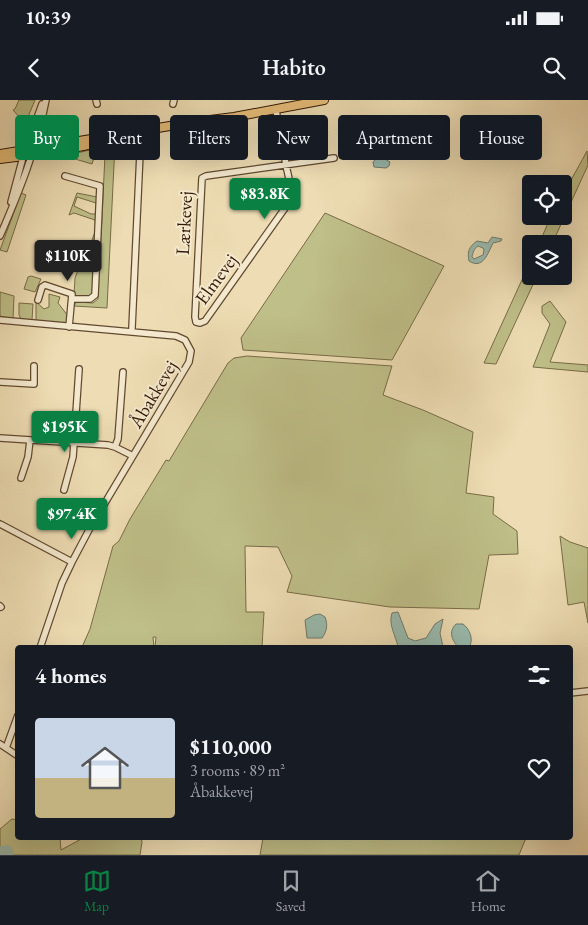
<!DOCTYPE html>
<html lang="en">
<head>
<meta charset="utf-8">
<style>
  body { margin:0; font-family:"EB Garamond",serif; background:#20242c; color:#f1f3f6; height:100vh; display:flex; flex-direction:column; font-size:19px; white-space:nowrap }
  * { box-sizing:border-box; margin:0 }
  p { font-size:16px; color:#9ea1a6 }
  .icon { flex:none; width:28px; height:28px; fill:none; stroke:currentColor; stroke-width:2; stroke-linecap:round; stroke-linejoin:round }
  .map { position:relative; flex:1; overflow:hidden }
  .details { position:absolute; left:15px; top:545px; width:558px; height:195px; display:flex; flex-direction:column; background:#171b24; border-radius:5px; box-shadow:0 5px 20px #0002 }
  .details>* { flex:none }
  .top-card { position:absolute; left:15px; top:15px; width:559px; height:45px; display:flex; gap:10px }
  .controls { position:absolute; left:522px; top:75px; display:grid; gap:10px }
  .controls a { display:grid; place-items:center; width:50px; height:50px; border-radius:5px; background:#171b24; box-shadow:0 5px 20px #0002; font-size:25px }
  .price { position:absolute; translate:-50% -42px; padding:0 11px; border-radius:5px; background:#0b8043; color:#fff; font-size:16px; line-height:32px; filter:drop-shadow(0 1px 2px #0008) }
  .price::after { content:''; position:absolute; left:50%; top:30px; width:15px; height:11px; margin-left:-8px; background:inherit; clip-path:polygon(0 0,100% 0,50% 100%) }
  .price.active { background:#222; color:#fff }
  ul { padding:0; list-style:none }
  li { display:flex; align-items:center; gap:15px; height:125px; padding:0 20px }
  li+li { border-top:1px solid #363941 }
  li span { display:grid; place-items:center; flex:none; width:140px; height:100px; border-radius:5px; color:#555 }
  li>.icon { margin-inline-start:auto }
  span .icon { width:60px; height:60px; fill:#fffc; stroke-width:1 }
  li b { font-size:21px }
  h2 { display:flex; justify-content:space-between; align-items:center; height:60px; padding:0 20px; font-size:21px }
  .pill { padding:0 18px; border-radius:5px; background:#171b24; box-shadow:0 5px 20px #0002; font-size:18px; line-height:45px }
  .pill.active { background:#0b8043; color:#fff }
  .status { display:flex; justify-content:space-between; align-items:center; height:35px; padding:0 25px; background:#171b24; direction:ltr }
  .status svg { height:14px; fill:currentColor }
  header { display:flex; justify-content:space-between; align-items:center; height:65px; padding:0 20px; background:#171b24; font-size:22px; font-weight:600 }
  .tab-bar { display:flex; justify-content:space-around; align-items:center; height:70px; border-top:1px solid #363941; background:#171b24; font-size:14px; color:#9ea1a6 }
  .tab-bar a { display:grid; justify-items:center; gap:2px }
  .tab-bar .active { color:#0b8043 }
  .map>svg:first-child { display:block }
</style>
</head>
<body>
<div class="status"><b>10:39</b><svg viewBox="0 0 49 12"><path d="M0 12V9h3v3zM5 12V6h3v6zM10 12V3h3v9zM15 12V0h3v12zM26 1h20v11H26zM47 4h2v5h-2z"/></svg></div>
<header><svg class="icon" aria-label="back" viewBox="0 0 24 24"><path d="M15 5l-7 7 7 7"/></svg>Habito<svg class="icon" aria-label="search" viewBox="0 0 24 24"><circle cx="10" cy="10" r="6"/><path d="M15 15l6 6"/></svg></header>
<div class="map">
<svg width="588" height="755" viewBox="0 0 588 755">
  <rect width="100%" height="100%" fill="#eeddb4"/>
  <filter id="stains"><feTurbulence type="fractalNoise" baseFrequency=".004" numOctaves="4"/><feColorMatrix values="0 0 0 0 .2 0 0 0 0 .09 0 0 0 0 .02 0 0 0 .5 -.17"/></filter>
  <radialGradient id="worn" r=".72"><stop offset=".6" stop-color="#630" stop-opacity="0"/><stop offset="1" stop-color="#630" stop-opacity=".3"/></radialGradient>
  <path fill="#bfbf89" stroke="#786c46" d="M19 0H35L25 24 13 10 15 9Z
    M115 44 107 208 74 206 76 202 93 203 98 199 105 55H95L92 64 75 59 77 53Z
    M587 51 588 65 552 144H539L551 116H564V84H556L570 82Z
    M21 93 26 95 7 152 0 150Z
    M77 93 97 97V107L96 103 77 97 74 106 91 114H96L97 111 95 146 94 142 92 140 96 129 95 120 74 113 69 115Z
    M325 113 444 166 392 260 243 250 241 238Z
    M85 151 94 154V151L95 152 92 194 89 197H78L74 194 75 178Z
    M531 160V176H537L496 264 484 263Z
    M31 176 41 179 35 192 24 189 28 177Z
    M0 192 14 196 13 219 0 216Z
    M49 194 60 197 58 203 68 216 66 223 36 221V202L44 209 49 207Z
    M550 201 566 222 550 262 588 265V272L533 267 550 224 542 213V206Z
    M19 203 33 204 32 220 21 219 19 215Z
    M247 256 392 266 383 295 423 310 473 332 466 393 494 397 493 414 517 431 518 454 489 455 479 509 390 507 287 492 292 476 278 447 245 446 246 512H264L262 547H155L156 537H153L154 547H82L90 529 113 446 119 441 130 419 166 360 169 361 228 263 234 258Z
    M560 436 570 442 588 448V523L584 502 568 505Z
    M12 719 17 720 18 738H60L61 750 83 738H141L142 742 140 755H0V729Z
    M263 738H526L519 755H260Z"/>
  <path fill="#99bbaf" stroke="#707a6b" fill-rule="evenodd" d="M383 58 390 62 389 66 386 68 374 67 373 62 376 59Z
    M492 137 502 139 501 141 493 143C488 153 483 170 469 161 467 151 469 147 477 141L488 143ZM478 146 483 148 484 150 483 155 474 159 472 157C473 152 474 149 478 146Z
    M398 512 408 538 415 541 426 538 435 524 443 519 440 533 443 547H398C396 536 388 525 392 513Z
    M320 514 325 517C328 525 327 531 322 538H307L305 520 314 515Z
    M456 524H463C470 529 474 540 469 547H458C452 540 448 532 456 524Z"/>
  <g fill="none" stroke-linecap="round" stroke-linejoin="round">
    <path stroke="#99bbaf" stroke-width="9" d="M0 751 8 750 9 755"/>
    <g stroke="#614930" stroke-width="8">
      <path id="minor" d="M96 0 97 4
        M173 4 174 0
        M276 10C279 28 283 47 286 65 288 76 293 90 290 101L205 221 200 223 196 222 195 217 202 78 206 76 334 58
        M65 76 100 86 95 195 90 199H72
        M11 102 23 57 42 4
        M0 136C19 92 37 48 46 0
        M38 200 42 187 45 185 72 194 69 227
        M0 220 176 236 185 240 191 251 189 262 90 428 72 462 62 483 40 548
        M132 228 141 31
        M0 282 34 284V266
        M0 338 108 345 115 347 133 356
        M115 347 118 339 123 272
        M21 378 28 357 30 340
        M64 390 73 357 79 269
        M0 424 72 462
        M0 506 1 507
        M570 593 588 591
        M0 644 18 656
        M6 648 18 615"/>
    </g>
    <g stroke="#321804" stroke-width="10">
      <path id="major" d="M38 35 40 41 49 42
        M0 54 194 22 234 17 324 0
        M0 59 48 53 98 43"/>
    </g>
    <use href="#minor" stroke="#f4e9ce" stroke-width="5.5"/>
    <use href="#major" stroke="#e7be7a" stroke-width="8"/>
  </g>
  <g text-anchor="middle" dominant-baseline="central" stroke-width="4" stroke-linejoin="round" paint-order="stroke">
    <g font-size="19" fill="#321804" stroke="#f4e9ce">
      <text transform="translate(184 123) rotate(-87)">Lærkevej</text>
      <text transform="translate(216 179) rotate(-54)">Elmevej</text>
      <text transform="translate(153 294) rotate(-59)">Åbakkevej</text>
    </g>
  </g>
  <rect width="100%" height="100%" filter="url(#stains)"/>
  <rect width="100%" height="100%" fill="url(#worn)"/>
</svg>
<div class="controls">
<a><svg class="icon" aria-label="locate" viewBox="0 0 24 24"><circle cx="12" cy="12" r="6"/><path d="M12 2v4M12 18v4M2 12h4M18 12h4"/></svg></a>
<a><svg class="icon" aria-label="layers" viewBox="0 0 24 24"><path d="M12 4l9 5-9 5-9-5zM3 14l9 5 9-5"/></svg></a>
</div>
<b class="price" style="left:265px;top:120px">$83.8K</b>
<b class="price active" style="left:68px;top:182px">$110K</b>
<b class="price" style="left:65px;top:353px">$195K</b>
<b class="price" style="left:72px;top:440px">$97.4K</b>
<div class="top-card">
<a class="pill active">Buy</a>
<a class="pill">Rent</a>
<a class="pill">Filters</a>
<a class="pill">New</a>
<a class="pill">Apartment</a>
<a class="pill">House</a>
</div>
<section class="details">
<h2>4 homes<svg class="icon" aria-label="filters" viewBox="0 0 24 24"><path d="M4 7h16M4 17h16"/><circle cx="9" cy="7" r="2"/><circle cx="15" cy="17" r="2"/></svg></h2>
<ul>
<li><span style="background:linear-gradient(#c9d6e8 60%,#c2b280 0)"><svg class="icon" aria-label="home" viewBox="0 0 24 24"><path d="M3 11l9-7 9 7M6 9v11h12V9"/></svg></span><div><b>$110,000</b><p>3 rooms · 89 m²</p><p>Åbakkevej</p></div><svg class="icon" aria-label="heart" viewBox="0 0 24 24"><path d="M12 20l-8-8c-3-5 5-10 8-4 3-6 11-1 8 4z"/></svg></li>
</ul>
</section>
</div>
<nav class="tab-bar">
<a class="active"><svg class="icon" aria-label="map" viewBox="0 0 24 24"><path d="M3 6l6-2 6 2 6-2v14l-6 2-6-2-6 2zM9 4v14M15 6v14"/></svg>Map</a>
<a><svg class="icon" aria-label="saved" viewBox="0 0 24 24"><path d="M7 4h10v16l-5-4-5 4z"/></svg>Saved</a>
<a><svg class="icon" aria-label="home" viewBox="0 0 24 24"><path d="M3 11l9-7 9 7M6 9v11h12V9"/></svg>Home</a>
</nav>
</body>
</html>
